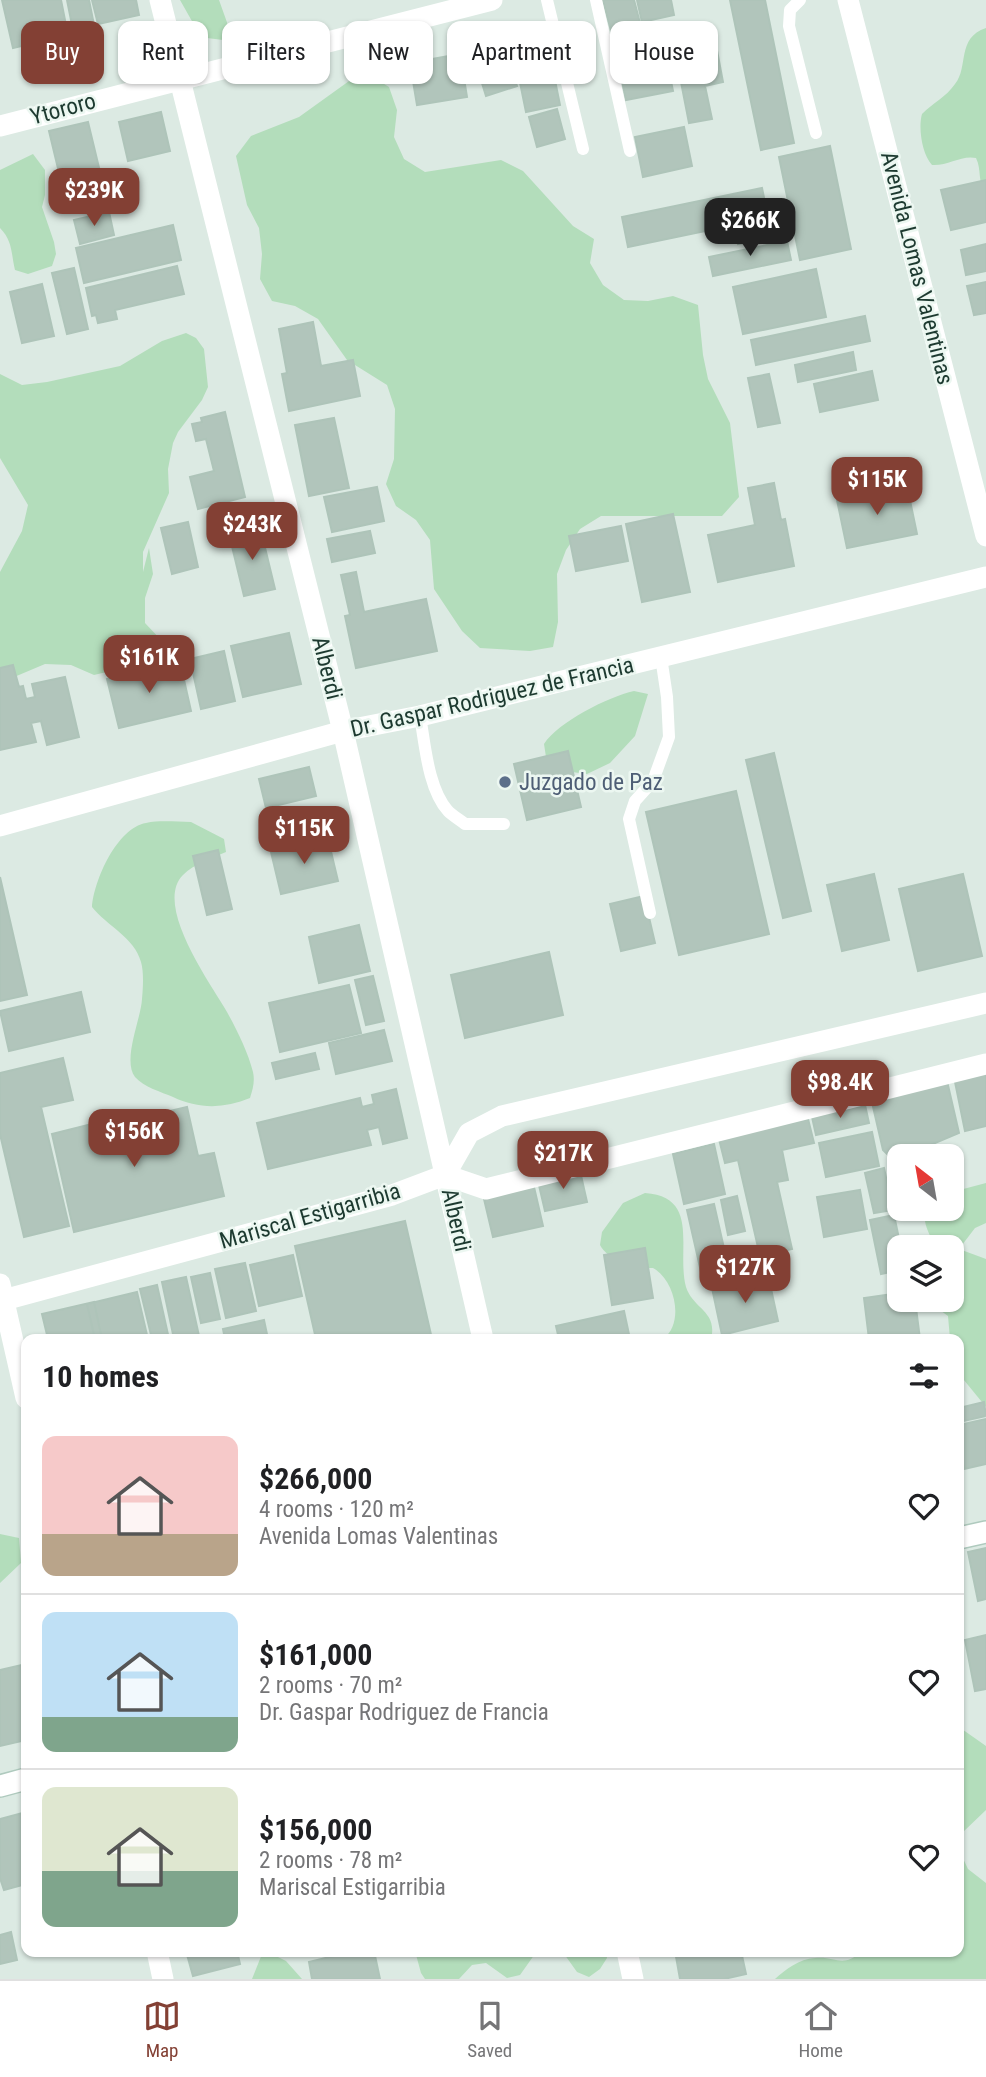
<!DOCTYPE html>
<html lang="en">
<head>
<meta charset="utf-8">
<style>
  body { margin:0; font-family:"Roboto Condensed",sans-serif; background:#f6f6f6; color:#202124; height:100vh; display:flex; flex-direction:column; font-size:26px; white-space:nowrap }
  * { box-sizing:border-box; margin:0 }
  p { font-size:23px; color:#757577 }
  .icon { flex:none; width:38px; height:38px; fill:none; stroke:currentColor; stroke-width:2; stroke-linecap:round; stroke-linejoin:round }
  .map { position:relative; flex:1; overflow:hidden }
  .details { position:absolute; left:21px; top:1334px; width:943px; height:623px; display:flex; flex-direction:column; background:#fff; border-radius:14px; box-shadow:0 2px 5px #0004 }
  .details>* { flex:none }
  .top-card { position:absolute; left:21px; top:21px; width:945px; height:63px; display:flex; gap:14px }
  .needle { width:46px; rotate:329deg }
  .fabs { position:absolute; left:887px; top:1144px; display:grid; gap:14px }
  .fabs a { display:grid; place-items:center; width:77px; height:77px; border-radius:14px; background:#fff; box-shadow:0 2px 5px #0004; font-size:35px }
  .price { position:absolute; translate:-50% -60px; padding:0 16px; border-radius:14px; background:#834034; color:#fff; font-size:23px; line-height:46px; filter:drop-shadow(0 2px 4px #0008) }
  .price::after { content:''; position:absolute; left:50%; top:42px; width:21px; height:16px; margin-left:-10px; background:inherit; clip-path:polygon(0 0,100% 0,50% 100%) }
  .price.on { background:#222; color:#fff }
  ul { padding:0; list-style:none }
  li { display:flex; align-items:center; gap:21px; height:175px; padding:0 21px }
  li+li { border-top:2px solid #e0e0e0 }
  li span { display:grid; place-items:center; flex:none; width:196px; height:140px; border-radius:14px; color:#555 }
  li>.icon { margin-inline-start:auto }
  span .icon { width:84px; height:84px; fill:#fffc; stroke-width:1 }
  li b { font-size:30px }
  h2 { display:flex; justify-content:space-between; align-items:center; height:84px; padding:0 21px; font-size:30px }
  .chip { padding:0 24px; border-radius:14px; background:#fff; box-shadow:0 2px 5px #0004; font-size:24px; line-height:63px }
  .chip.on { background:#834034; color:#fff }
  .dock { display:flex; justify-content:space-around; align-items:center; height:98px; border-top:2px solid #e0e0e0; background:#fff; font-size:19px; color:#757577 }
  .dock a { display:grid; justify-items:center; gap:4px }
  .dock .on { color:#834034 }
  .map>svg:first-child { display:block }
</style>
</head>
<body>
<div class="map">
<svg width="986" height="1979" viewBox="0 0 986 1979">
  <rect width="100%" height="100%" fill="#dceae3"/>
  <path fill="#b3ddbb" d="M180 0H219L229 28 231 41 207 38 197 30Z
    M986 28V193C977 182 982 170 976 158 961 155 948 166 932 165 922 154 918 128 922 114 933 103 946 97 955 84 969 67 956 38 986 28Z
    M363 71 389 87 397 110 394 137 404 159 425 172 501 160 523 171 573 226 594 239 590 263 603 285 624 300 648 301 673 296 698 305 703 355 708 379 730 423 739 497 722 516H601L580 529 566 550 557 574 558 622 553 647 530 651 480 648 462 631 434 589 430 540 416 520 396 506 386 484 394 459 395 409 387 385 347 360 318 319 295 306 272 301 260 279 262 254 259 228 247 205 236 156 251 136 299 117Z
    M33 154 45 170V195L42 207 54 242 56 254 52 266 28 274 15 270C11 254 13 241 0 228V170Z
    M186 333 196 338 204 349 208 387 202 400 178 432 173 443 168 469 169 493 143 552V572L149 548 153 574 145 598V623L162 641 143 659 119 669 94 675 71 665 45 664 0 683V572L22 531 28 505 0 458V374L22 385 47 382 120 366 162 341Z
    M634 691 648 694 635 736 610 763 587 774 564 771 546 757 544 744C558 722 608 697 634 691Z
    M191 822 224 839 226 852C212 858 194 864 183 875 153 905 211 984 227 1012 237 1030 248 1052 253 1072 255 1081 253 1089 250 1098 224 1109 198 1109 173 1097 161 1092 144 1087 135 1077 122 1060 141 1019 142 999 143 988 144 972 141 962 135 938 106 925 92 907 94 880 117 828 146 823 160 820 177 822 191 822Z
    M986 1183V1223L975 1228 959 1249 986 1259V1407L959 1374V1339H950L948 1316 937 1308 933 1300H952V1248H930L933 1243C929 1232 920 1219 928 1209H952V1192Z
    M645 1193C701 1197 676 1250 686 1287 693 1309 718 1311 711 1339H663C685 1323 675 1280 653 1268 638 1269 608 1261 600 1245L602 1232 623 1203Z
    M0 1534 19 1538 21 1563 0 1583Z
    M959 1727 986 1746V1810L962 1833 959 1842Z
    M959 1850 968 1869 986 1883V1979H775C786 1969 799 1959 815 1958 837 1956 842 1969 862 1951H959Z
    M415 1951H537L520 1975 507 1978 486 1963 472 1965 459 1979H425L421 1973Z
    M562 1951H606L607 1958 600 1969 589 1977 577 1972Z
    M268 1952 286 1961 302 1979H252L262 1954Z"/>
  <path fill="#b1c5bb" stroke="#aec4b9" stroke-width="2" d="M2 0H61L66 25 32 32 34 43 13 48Z
    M67 0H89L96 35 75 40Z
    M92 0H136L139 15 98 24Z
    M603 0H634L640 23 611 31Z
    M637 0H671L674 15 642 22Z
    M730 0H765L794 143 761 150Z
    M660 28 673 91 626 100 613 38Z
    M546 36 560 105 526 112 512 43Z
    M503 42 517 86 486 96 472 51Z
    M696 42 698 49 716 45 723 82 705 86 712 119 689 123 674 46Z
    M460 54 467 97 417 105 410 63Z
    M557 109 565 139 537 147 529 117Z
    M161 112 170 151 128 161 119 122Z
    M88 122 101 176 62 185 49 131Z
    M684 127 692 166 643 177 635 137Z
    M830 146 851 249 800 260 779 157Z
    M986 180V222L951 230 941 190Z
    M762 188 768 217 763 218 767 238 738 244 734 225 628 247 622 217Z
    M109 212 114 235 80 244 74 220Z
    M173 225 181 260 84 283 76 248Z
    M787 241 791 260 713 276 709 257Z
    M986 244V271L966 275 961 250Z
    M177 266 184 294 115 310 117 319 98 323 96 315 92 316 86 288Z
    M74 268 88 329 67 334 52 273Z
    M816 269 826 317 743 334 733 287Z
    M986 282V313L974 315 967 286Z
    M42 284 54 336 22 343 10 292Z
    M865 316 870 341 756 365 751 340Z
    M313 322 321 366 353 360 360 396 289 411 282 374 287 373 279 329Z
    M853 352 856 370 798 382 795 365Z
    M872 371 878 400 820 412 814 384Z
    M769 374 780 423 758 427 748 378Z
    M225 412 245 497 198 509 190 477 214 471 206 439 196 441 192 424 202 422 201 418Z
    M334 418 349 488 309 496 295 425Z
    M774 483 781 520 785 519 794 566 718 582 708 535 755 525 748 488Z
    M907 486 917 534 847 548 837 500Z
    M377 487 384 521 332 532 324 497Z
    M673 514 690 592 642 602 626 524Z
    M188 522 198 567 172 574 161 528Z
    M621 526 628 561 576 571 569 536Z
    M260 527 275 589 244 596 229 534Z
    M370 531 375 553 332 562 327 539Z
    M356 572 364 612 426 599 437 651 356 668 345 616 350 615 341 575Z
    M289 633 301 684 243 697 231 646Z
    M224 651 235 701 201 709 190 659Z
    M180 662 191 711 119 728 107 679Z
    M13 665 19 687 23 686 26 699 35 697 32 684 65 677 79 737 47 745 41 721 31 723 36 742 0 750V668Z
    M568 751 581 807 527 820 514 764Z
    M774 753 811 911 783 918 746 760Z
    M309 767 316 796 266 808 259 779Z
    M736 791 769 934 679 955 646 812Z
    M328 839 338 881 281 894 271 852Z
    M218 850 232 909 207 915 193 856Z
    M874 874 889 940 842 951 827 885Z
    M963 874 982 956 918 971 899 889Z
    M0 877 27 995 0 1001Z
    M644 896 655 943 621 951 610 904Z
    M359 925 370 971 319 983 309 937Z
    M549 952 563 1015 465 1038 451 975Z
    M373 976 384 1021 366 1025 355 980Z
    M349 985 361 1033 280 1052 269 1003Z
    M81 992 90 1032 9 1051 0 1011Z
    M384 1030 392 1061 336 1074 329 1043Z
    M315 1053 319 1069 276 1079 272 1063Z
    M63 1058 73 1100 41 1107 69 1226 24 1237 0 1134V1073Z
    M986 1070V1126L965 1131 954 1077Z
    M947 1081 959 1133 909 1154 891 1158 883 1150 871 1098Z
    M396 1089 407 1138 383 1144 379 1127 367 1130 371 1145 268 1169 257 1123 360 1098 362 1107 374 1104 372 1095Z
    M865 1105 869 1123 816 1135 812 1117Z
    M187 1107 198 1156 214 1153 224 1196 74 1232 52 1134 92 1124 93 1129Z
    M808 1119 814 1143 782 1150 788 1180 777 1182 792 1249 760 1256 738 1160 725 1163 719 1139Z
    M872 1132 879 1166 826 1177 819 1143Z
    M714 1144 725 1194 684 1204 673 1154Z
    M884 1168 893 1210 874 1213 865 1173Z
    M580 1171 587 1202 545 1211 538 1181Z
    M534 1187 543 1226 493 1237 484 1199Z
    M860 1190 867 1229 824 1237 817 1197Z
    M737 1196 745 1231 728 1235 721 1200Z
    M714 1204 728 1266 701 1272 687 1210Z
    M894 1215 901 1248 900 1270 881 1274 870 1220Z
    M405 1221 432 1339H316L295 1246Z
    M645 1248 653 1298 612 1305 604 1255Z
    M293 1255 302 1296 259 1306 250 1265Z
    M245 1263 256 1311 226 1318 215 1269Z
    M210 1273 220 1319 201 1323 191 1277Z
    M768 1275 778 1321 722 1335 712 1288Z
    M186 1277 199 1336 174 1339 162 1282Z
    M157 1285 169 1339H152L140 1289Z
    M137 1292 147 1335 131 1339H95L87 1304Z
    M900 1293V1300H915L920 1339H869L864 1298Z
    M94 1302 102 1339H48L42 1314Z
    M624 1311 630 1339H559L556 1326Z
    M264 1320 268 1339H225L223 1329Z
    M984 1402 986 1416 959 1422V1408Z
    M986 1419V1464L964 1469 959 1447V1425Z
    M986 1548V1599L978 1601 968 1552Z
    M986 1635V1689L975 1691 965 1640Z
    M26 1664V1740L0 1746V1670Z
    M26 1812V1884L4 1890 0 1878V1819Z
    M11 1932 17 1960 0 1964V1935Z
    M186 1951H237L240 1964 193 1976Z
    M354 1951H374L380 1979H312L309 1962Z
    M675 1951H741L746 1974 724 1979H680Z"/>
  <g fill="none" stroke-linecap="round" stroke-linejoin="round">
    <g stroke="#afcabe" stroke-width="24">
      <path id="secondary" d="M959 1538 986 1532
        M0 1786 26 1779"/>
    </g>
    <path stroke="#fff" stroke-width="12" d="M547 0 583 149
      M596 0 630 151
      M800 0 790 10 789 26 816 133
      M420 716C425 744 428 789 448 811 453 816 460 820 465 824H504
      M650 913 629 819 635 801 653 781 669 737 667 697 661 657"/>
    <path stroke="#fff" stroke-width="21" d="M160 0 343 731 483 1339
      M0 126 492 0
      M0 826 343 731 420 716 986 577
      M445 1175 469 1133 502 1116 986 1003
      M0 1284 26 1398
      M0 1301 392 1195 445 1175 486 1189 986 1064
      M157 1951 163 1979
      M627 1951 633 1979"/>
    <path stroke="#fff" stroke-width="21" d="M848 0 986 536"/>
    <use href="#secondary" stroke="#fff" stroke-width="21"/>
  </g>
  <circle fill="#5c6f8a" stroke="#ecf7f1" stroke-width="2.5" cx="505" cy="782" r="7"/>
  <g text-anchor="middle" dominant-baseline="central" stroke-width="5" stroke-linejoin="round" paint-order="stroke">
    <g font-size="23" fill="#1d3a30" stroke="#ecf7f1">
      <text transform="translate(63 109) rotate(-15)">Ytororo</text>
      <text transform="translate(917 268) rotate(76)">Avenida Lomas Valentinas</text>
      <text transform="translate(327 668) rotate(76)">Alberdi</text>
      <text transform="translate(492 697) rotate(-13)">Dr. Gaspar Rodriguez de Francia</text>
      <text transform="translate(310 1216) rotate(-16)">Mariscal Estigarribia</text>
      <text transform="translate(456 1220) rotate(77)">Alberdi</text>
    </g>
    <g font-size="23" fill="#4e5e75" stroke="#ecf7f1" text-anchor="start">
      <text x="519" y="782">Juzgado de Paz</text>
    </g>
  </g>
</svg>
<div class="fabs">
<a><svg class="needle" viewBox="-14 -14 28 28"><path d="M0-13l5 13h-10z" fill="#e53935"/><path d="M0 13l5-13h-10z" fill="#757577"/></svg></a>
<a><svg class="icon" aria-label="layers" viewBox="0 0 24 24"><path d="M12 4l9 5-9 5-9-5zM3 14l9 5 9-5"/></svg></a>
</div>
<b class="price" style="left:94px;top:228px">$239K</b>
<b class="price on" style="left:750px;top:258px">$266K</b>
<b class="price" style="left:877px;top:517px">$115K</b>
<b class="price" style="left:252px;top:562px">$243K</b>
<b class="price" style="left:149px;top:695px">$161K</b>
<b class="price" style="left:304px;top:866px">$115K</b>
<b class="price" style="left:840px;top:1120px">$98.4K</b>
<b class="price" style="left:134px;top:1169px">$156K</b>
<b class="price" style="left:563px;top:1191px">$217K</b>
<b class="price" style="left:745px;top:1305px">$127K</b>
<div class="top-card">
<a class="chip on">Buy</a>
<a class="chip">Rent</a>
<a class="chip">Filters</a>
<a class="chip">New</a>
<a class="chip">Apartment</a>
<a class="chip">House</a>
</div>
<section class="details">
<h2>10 homes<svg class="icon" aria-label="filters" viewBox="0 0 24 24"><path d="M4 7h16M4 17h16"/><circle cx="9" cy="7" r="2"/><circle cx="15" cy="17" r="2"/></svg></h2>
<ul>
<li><span style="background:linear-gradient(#f6c9c9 70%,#b9a48a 0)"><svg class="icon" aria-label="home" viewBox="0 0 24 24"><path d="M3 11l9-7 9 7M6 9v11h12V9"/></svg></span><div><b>$266,000</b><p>4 rooms · 120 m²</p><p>Avenida Lomas Valentinas</p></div><svg class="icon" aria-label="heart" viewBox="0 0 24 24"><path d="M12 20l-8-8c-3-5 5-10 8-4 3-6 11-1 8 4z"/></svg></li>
<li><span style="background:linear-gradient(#bfe0f5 75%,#7fa58c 0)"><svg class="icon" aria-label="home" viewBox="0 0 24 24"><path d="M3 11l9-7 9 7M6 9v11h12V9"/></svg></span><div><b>$161,000</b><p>2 rooms · 70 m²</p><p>Dr. Gaspar Rodriguez de Francia</p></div><svg class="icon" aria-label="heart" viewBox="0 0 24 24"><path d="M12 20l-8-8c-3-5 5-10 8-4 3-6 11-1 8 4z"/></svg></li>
<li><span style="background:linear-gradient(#dfe7d0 60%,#7fa58c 0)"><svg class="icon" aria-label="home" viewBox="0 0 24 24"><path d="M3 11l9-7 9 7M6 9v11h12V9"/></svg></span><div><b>$156,000</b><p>2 rooms · 78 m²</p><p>Mariscal Estigarribia</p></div><svg class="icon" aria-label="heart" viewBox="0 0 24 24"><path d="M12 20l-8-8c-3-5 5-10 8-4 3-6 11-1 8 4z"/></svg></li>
</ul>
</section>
</div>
<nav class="dock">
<a class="on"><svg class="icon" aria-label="map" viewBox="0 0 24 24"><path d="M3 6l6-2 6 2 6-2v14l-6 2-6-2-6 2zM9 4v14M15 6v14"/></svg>Map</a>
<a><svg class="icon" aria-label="saved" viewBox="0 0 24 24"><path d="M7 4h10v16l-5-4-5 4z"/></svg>Saved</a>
<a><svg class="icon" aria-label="home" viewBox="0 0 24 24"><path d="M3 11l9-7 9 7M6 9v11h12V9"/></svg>Home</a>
</nav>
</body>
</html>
